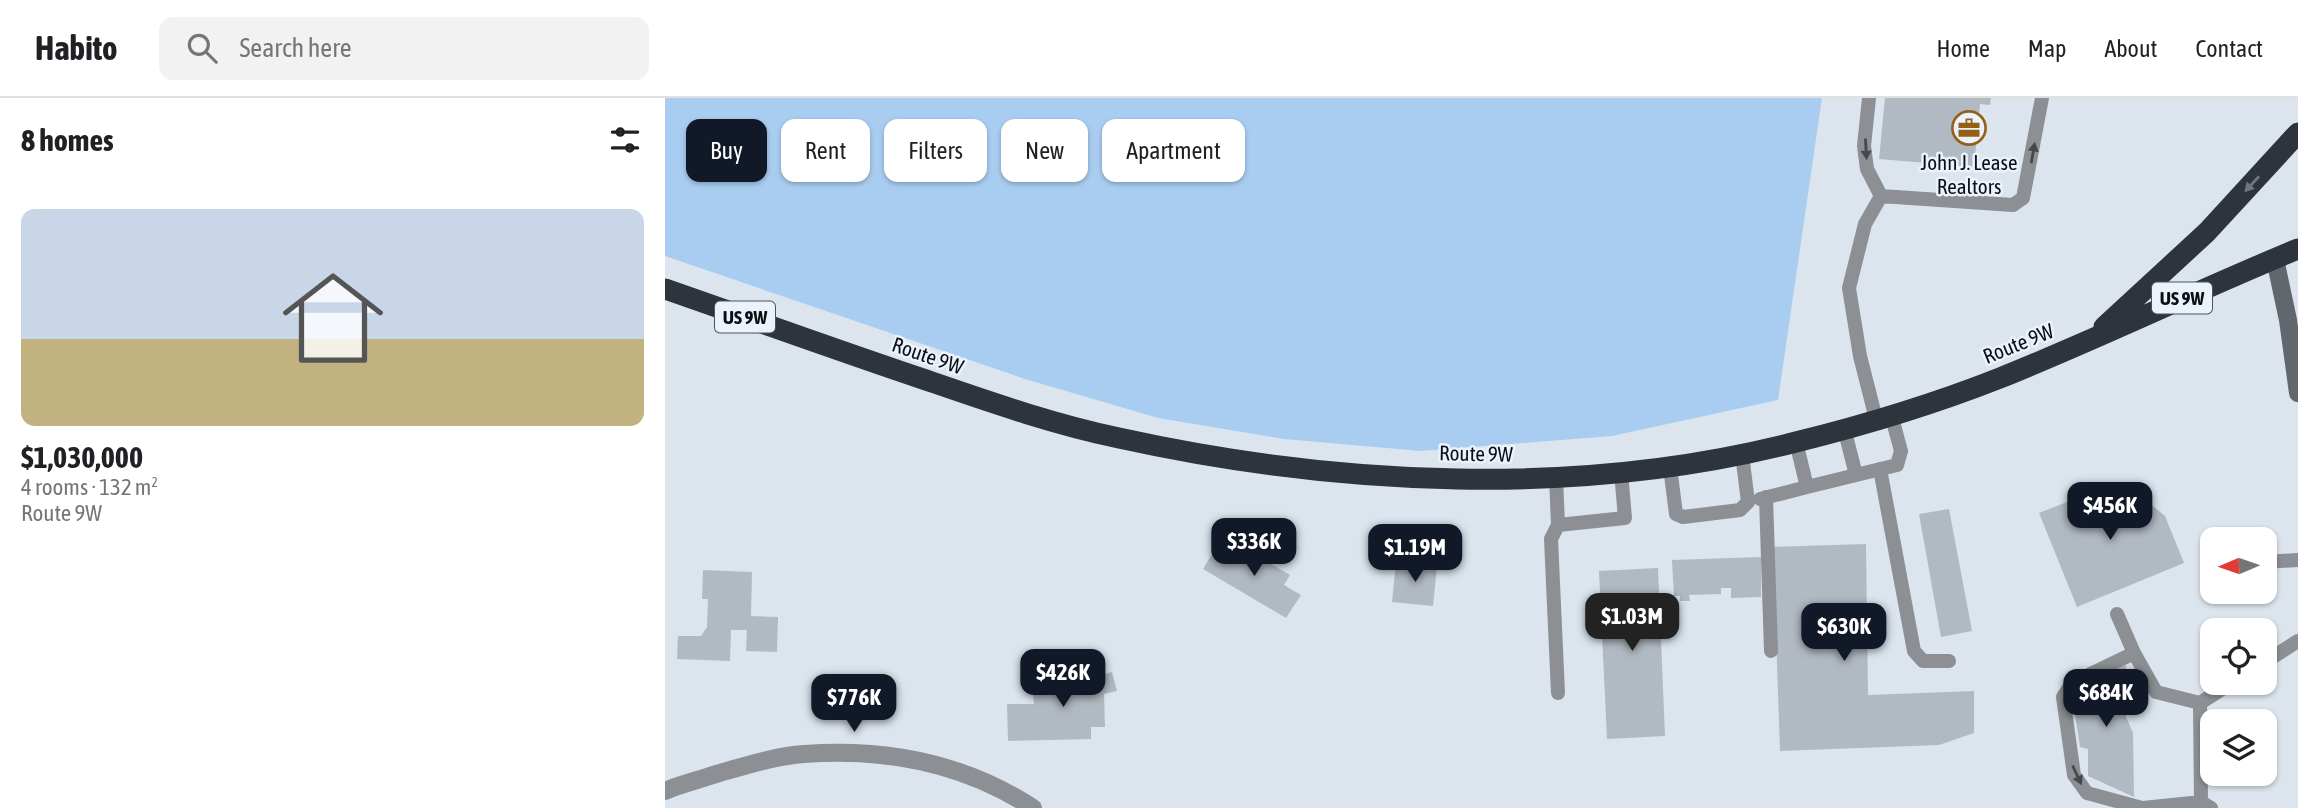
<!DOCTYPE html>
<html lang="en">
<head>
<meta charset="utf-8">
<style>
  body { margin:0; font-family:"Asap Condensed",sans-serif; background:#f2f2f2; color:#202124; height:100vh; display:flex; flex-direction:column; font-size:26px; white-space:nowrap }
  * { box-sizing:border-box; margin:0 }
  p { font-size:23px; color:#757577 }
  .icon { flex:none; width:38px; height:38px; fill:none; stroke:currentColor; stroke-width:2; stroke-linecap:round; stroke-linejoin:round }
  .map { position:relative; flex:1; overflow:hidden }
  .sheet { display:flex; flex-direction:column; background:#fff; width:665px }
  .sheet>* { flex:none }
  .hud { position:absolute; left:21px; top:21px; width:665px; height:63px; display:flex; gap:14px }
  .needle { width:46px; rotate:268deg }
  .controls { position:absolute; left:1535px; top:429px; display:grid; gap:14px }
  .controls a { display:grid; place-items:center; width:77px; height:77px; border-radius:14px; background:#fff; box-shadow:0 2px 5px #0004; font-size:35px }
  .price { position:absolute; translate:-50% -60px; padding:0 16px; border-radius:14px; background:#111827; color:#fff; font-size:23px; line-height:46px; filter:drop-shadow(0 2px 4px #0008) }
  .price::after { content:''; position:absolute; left:50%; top:42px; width:21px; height:16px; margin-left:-10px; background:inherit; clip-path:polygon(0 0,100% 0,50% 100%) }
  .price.selected { background:#222; color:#fff }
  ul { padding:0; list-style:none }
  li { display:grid; align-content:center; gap:14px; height:371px; padding:0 21px }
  li span { display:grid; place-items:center; height:217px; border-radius:14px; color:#555 }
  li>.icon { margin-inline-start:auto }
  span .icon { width:126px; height:126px; fill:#fffc; stroke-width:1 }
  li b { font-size:30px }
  h2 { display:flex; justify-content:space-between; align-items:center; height:84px; padding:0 21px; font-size:30px }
  .pill { padding:0 24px; border-radius:14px; background:#fff; box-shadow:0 2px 5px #0004; font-size:24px; line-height:63px }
  .pill.selected { background:#111827; color:#fff }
  header { display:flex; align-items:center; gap:42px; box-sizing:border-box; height:98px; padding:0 35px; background:#fff; border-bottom:2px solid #e0e0e0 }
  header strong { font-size:33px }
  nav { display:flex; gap:38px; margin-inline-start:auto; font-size:24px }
  .search { width:490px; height:63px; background:#f2f2f2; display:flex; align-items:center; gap:18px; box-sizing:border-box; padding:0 24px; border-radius:14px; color:#757577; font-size:26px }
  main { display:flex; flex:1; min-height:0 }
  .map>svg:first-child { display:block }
</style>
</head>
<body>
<header>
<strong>Habito</strong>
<div class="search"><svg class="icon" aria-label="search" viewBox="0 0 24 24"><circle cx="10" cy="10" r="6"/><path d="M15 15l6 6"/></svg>Search here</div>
<nav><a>Home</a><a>Map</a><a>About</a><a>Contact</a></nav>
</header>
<main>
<section class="sheet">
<h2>8 homes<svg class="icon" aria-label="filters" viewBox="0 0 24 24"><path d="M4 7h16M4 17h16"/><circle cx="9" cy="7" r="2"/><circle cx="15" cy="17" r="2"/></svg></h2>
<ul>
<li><span style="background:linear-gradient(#c9d6e8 60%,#c2b280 0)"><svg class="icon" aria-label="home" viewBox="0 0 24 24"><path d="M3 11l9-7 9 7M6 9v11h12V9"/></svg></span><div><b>$1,030,000</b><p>4 rooms · 132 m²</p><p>Route 9W</p></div></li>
</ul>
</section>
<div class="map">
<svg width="1633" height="710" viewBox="0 0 1633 710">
  <rect width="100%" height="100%" fill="#dce5ee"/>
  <path fill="#a9cdf1" d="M0 0H1157L1113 302 947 338 756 353 619 341 493 320 360 281 0 158Z"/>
  <path fill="#b1b9c2" d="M1220 0H1326L1325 7 1315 6 1309 69 1214 61Z
    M1450 385 1461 386 1500 418 1519 465 1412 509 1374 415Z
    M1284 411 1307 533 1276 539 1254 416Z
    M553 446 572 457 577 449 625 477 619 487 636 497 621 520 538 471Z
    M1201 446 1203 597 1309 593V635L1274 647 1115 653 1108 449Z
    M1096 459V499L1066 500V490H1056V496L1024 497 1025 503H1015V498H1009L1007 462Z
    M731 464 772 468 768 508 727 504Z
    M993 470 1000 638 942 641 934 473Z
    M38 472 87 474 86 518 113 519 112 554 81 553 82 532H66L65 563 12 561 13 538H36L42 529 43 501H37Z
    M429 567 432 578 447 574 452 593 439 596 440 629H426V641L343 643 342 606H369L368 597H394L393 576Z
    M1461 567V619L1468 635 1469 699 1423 678V651L1415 649 1406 590Z"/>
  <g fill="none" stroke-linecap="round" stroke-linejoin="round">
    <path stroke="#8c8f93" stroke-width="14" d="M1204 0 1199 48 1202 71 1216 98
      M1216 98 1348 107 1358 100 1377 0
      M1211 321 1195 258 1184 190 1200 126 1216 98
      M1179 330 1191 377
      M1131 344 1142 389 1232 367 1236 353 1226 316
      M1005 369 1011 416 1018 419 1075 412 1083 404 1077 356
      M1215 371 1249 553 1258 563H1284
      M891 379 893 427 886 441 893 595
      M1101 399 1106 553
      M1095 401 1142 389
      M893 427 960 420 956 374
      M1600 464 1633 462
      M1452 516 1469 555 1491 594 1535 605 1568 584
      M1469 555 1407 585 1398 599 1409 677 1422 695 1477 710
      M1600 564 1633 543
      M1535 605 1536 704
      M1478 710 1536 704 1546 710"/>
    <path stroke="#8c8f93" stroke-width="18" d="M0 693C16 686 34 682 51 676 80 668 109 658 139 656 221 650 299 665 368 710"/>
    <path stroke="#62676d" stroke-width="18" d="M1610 161 1623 222 1633 295"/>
    <path stroke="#2d343b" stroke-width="21" d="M0 191C86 221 172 252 258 281 322 303 387 326 454 340 672 388 914 400 1131 344 1200 327 1269 306 1335 280 1435 240 1533 192 1633 151
      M1439 229 1542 134 1633 35"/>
  </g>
  <defs><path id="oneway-solid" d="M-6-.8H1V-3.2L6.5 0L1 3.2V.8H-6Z" transform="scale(1.75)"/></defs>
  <g fill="#46494c">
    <use href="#oneway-solid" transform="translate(1201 51) rotate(87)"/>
    <use href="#oneway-solid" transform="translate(1368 55) rotate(-80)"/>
    <use href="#oneway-solid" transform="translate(1412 677) rotate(65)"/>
  </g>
  <use fill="#6f767e" href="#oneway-solid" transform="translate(1587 86) rotate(133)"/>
  <defs>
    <g id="office-ring" transform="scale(1.75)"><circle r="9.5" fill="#eaf2fb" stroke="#955f16" stroke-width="1.5"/><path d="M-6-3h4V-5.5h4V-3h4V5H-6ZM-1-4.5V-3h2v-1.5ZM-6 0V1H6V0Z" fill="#955f16"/></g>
  </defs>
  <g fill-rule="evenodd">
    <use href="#office-ring" x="1304" y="30"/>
  </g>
  <g text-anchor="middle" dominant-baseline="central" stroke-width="5" stroke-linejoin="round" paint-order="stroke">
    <g fill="#eaf2fb" stroke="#4f5358" stroke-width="2">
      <rect x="1487" y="184.5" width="60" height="31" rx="5"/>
      <rect x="50" y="203.5" width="60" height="31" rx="5"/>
    </g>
    <g font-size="19" font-weight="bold" fill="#0c0f12">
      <text x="1517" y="200">US 9W</text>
      <text x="80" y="219">US 9W</text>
    </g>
    <g font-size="21" fill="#0c0f12" stroke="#eaf2fb">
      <text x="1304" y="64">John J. Lease<tspan x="1304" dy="24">Realtors</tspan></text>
    </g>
    <g font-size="21" fill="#0c0f12" stroke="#eaf2fb">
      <text transform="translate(1353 245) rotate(-22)">Route 9W</text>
      <text transform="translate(263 257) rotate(19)">Route 9W</text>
      <text transform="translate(811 355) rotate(1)">Route 9W</text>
    </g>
  </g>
</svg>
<div class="controls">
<a><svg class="needle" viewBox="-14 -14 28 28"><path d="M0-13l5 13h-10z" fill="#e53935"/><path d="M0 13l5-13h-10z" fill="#757577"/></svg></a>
<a><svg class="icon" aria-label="locate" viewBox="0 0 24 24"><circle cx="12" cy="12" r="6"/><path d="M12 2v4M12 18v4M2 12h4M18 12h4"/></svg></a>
<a><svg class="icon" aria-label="layers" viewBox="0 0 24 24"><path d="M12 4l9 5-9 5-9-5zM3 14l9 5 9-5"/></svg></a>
</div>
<b class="price" style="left:1445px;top:444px">$456K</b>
<b class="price" style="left:589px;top:480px">$336K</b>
<b class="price" style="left:750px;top:486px">$1.19M</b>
<b class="price selected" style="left:967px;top:555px">$1.03M</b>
<b class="price" style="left:1179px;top:565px">$630K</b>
<b class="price" style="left:398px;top:611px">$426K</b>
<b class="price" style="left:1441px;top:631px">$684K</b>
<b class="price" style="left:189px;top:636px">$776K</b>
<div class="hud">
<a class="pill selected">Buy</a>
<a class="pill">Rent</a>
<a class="pill">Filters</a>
<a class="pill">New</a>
<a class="pill">Apartment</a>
</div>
</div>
</main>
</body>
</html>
